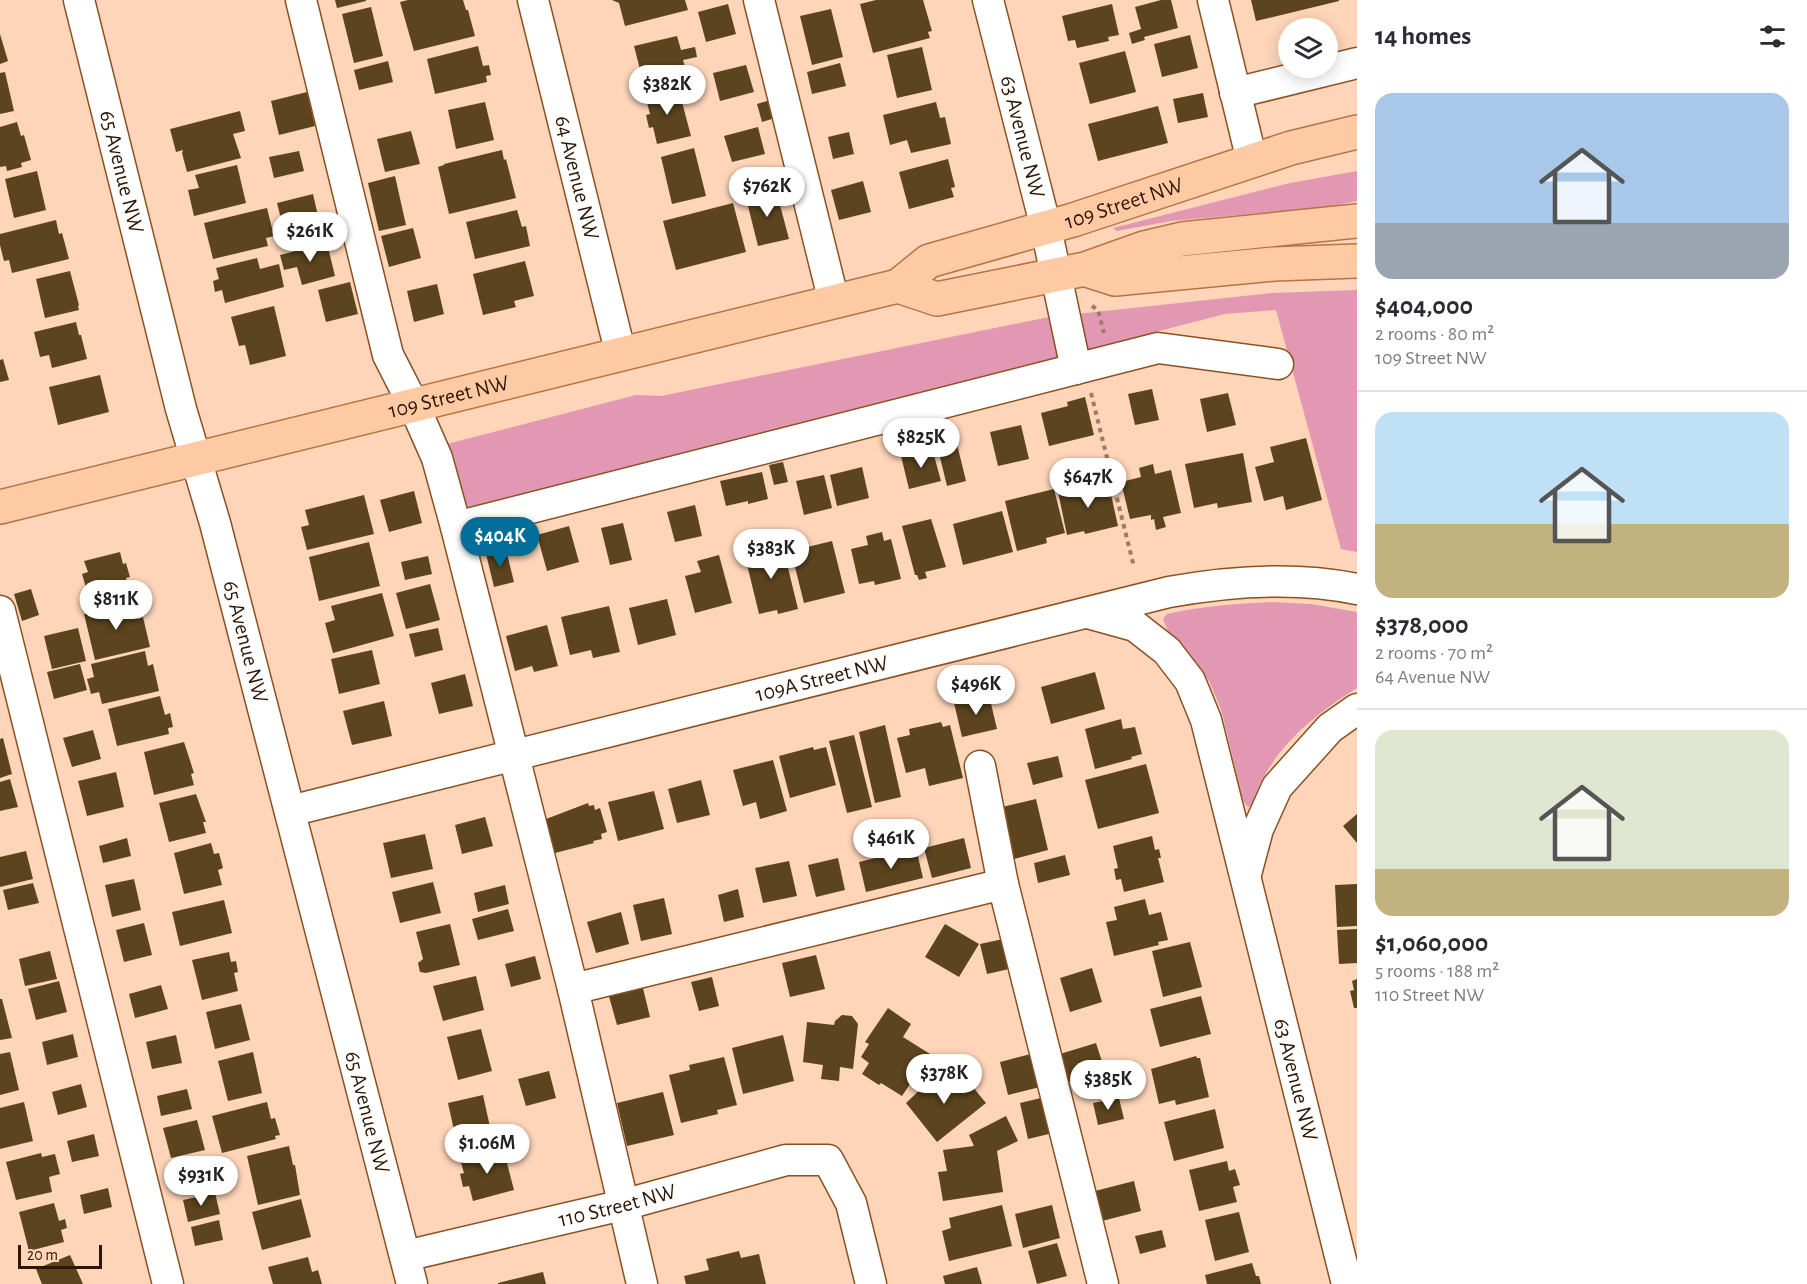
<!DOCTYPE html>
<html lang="en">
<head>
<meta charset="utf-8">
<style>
  body { margin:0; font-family:"Alegreya Sans",sans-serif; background:#f7f7f7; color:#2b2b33; height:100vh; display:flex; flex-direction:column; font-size:22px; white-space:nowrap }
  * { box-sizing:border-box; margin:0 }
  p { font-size:20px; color:#7c7c81 }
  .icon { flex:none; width:33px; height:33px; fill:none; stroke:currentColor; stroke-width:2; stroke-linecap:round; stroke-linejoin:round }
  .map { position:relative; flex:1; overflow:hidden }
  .sheet { display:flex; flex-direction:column; background:#fff; width:450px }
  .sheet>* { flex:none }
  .fabs { position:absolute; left:1278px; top:18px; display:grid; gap:12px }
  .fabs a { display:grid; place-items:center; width:60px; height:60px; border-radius:50%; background:#fff; box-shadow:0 3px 15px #0003; font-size:30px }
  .scale { position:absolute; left:18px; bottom:15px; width:84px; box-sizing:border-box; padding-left:6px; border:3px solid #2f1604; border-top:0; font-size:16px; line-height:21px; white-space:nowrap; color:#2f1604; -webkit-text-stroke:4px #fed5b9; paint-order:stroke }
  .price { position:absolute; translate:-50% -51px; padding:0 14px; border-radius:21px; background:#fff; color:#222; font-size:20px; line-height:39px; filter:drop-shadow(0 2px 3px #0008) }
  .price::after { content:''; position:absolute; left:50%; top:36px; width:18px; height:14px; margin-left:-9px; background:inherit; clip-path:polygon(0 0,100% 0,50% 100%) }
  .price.active { background:#016d99; color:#fff }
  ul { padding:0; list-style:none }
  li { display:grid; align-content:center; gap:12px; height:318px; padding:0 18px }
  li+li { border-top:2px solid #e1e1e2 }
  li span { display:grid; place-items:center; height:186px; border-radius:18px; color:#555 }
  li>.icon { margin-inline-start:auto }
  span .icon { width:108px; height:108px; fill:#fffc; stroke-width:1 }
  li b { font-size:26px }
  h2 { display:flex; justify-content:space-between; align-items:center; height:72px; padding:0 18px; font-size:26px }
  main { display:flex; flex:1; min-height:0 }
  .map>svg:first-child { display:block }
</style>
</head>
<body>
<main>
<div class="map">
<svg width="1357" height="1284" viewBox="0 0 1357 1284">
  <rect width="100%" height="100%" fill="#fed5b9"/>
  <path fill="#e298b3" d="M1357 171V201L1328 207 1171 221 1117 231 1113 228 1290 183Z
    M1357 290V552L1341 549 1276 310 1225 314 460 512 447 444 636 395 661 396 1049 317 1272 293Z
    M1271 602 1311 604 1357 612V688C1312 716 1268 752 1252 805L1248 807 1243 801 1221 709 1209 681 1191 656 1170 636 1163 619 1167 614C1201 606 1236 604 1271 602Z"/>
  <path fill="#5c441e" d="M335 0H366V1L337 8Z
    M408 0H463L466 10H468L475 36 414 51 400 2Z
    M612 0H685L688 10 625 26 619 3Z
    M876 0H923L932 31 928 32 930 38 873 53 860 4Z
    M1161 0H1171L1178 28 1144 37 1145 40 1132 44 1129 33 1141 29 1135 7Z
    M1251 0H1339V1L1256 21Z
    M728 4 736 34 706 42 698 12Z
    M1112 4 1119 35 1108 37 1109 41 1077 48 1075 40 1068 41 1062 16Z
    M371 7 383 56 354 63 342 14Z
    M831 9 843 57 812 65 800 16Z
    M0 34 8 61 0 64Z
    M1190 35 1198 68 1162 77 1154 44Z
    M677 36 681 50 695 47 697 57 683 60 686 70 643 81 634 46Z
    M478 46 483 66 489 65 491 75 486 76 487 82 435 94 427 59Z
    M922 47 932 90 897 98 887 55Z
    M1125 51 1136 92 1090 104 1079 63Z
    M388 61 393 82 359 90 354 70Z
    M840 63 846 86 812 94 807 72Z
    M746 65 754 92 720 101 713 73Z
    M5 72 14 111 0 114V73Z
    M678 87 691 136 657 144 653 127 649 128 646 115 650 114 645 95Z
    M307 92 315 126 279 135 271 101Z
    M1203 93 1208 117 1178 123 1173 99Z
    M770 100 775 118 762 122 757 104Z
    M485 102 494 140 456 149 448 110Z
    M936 102 940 118 945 117 951 144 911 153 907 140 890 145 883 115Z
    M1158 106 1168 143 1098 161 1088 124Z
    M240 111 245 131 233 134 241 158 187 172 182 153 183 150 176 152 170 129Z
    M17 122 21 136 24 135 31 160 21 163 22 167 7 171 6 166 0 167V127Z
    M758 127 765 154 732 162 724 136Z
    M411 131 420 164 385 172 377 139Z
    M849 132 854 154 833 159 828 137Z
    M694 148 706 196 672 204 661 157Z
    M502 150 504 160 506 159 516 198 449 214 438 167 444 165V164Z
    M299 151 304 171 274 178 269 157Z
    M948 159 955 187 951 188 954 197 909 209 899 172Z
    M237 165 246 203 194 216 188 190 199 188 195 175Z
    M37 171 46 210 14 218 5 179Z
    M395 176 406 225 379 231 368 183Z
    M863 181 871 212 839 220 831 190Z
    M776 190 789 239 758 246 746 198Z
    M313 194 318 216 287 224V222L282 223 277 203Z
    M733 203 746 252 676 270 663 221Z
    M267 208 274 236 266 238 268 246 213 259 204 223Z
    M517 210 522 227 526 226 530 246 475 259 466 222Z
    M56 220 59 234 62 233 69 259 12 273 9 260 4 261 0 245V234Z
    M413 228 421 258 389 267 381 236Z
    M327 243 335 276 302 285 297 267 284 270 280 255Z
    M257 258 260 269 279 264 284 287 225 303 222 290 215 292 213 281 219 279 216 268Z
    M525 261 534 296 514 301 516 307 483 315 473 274Z
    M70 271 79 305 78 306 79 310 45 318 36 279Z
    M350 282 358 314 326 322 318 290Z
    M437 284 444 314 414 322 407 291Z
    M274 306 286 356 250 365 245 345 239 346 231 317Z
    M76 322 79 335H81L87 359 52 368 49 355 40 357 34 332Z
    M3 359 9 380 0 382V360Z
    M100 375 109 412 58 425 49 387Z
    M1152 389 1159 420 1135 425 1128 394Z
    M1228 393 1236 425 1207 432 1200 399Z
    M1085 397 1094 435 1049 446 1041 413 1068 406 1067 402Z
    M1021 425 1029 459 998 466 990 432Z
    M1306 438 1322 500 1286 510 1283 496 1264 501 1255 467 1274 462 1270 447Z
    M956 440 966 481 947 486 937 445Z
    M932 448 941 481 909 489 901 456Z
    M1243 453 1252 502 1218 508 1217 503 1194 508 1185 464Z
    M783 462 788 482 774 485 769 465Z
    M1153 464 1155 474 1171 470 1181 513 1163 517 1166 527 1156 530 1154 519 1151 520V515L1130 519 1121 482 1141 477 1139 468Z
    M862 467 869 498 837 506 830 475Z
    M762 472 768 499 748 504V501L726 506 720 481Z
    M824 475 832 508 804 515 796 481Z
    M1108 481 1118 526 1085 534 1084 531 1067 535 1058 492Z
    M1054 489 1065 533 1046 538 1047 543 1017 551 1005 501Z
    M414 491 422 523 389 532 380 500Z
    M364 495 374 534 307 550 301 527 309 525 305 510Z
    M695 505 702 536 675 542 667 512Z
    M1002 511 1013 552 963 565 953 524Z
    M931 519 946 567 925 572 927 578 919 580 917 575H915L902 526Z
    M623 523 632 560 610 565 601 528Z
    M569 526 579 562 547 571 537 535Z
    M882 532 884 541 891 539 901 579 875 585 874 581 859 584 851 549 868 545 866 536Z
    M832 541 845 593 804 603 791 551Z
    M369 542 380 586 319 601 309 557Z
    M782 543 798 609 778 614 777 610 759 614 744 552Z
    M506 550 514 582 494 587 486 554Z
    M120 552 123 564 126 563 130 577 126 578 130 593 95 602 92 589 87 591 82 574 88 572 84 561Z
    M719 555 732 603 695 613 685 576 701 572 697 561Z
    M428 556 432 574 405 580 401 562Z
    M430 584 440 620 406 629 396 593Z
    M31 589 39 615 22 621 14 594Z
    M382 593 394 636 333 653 325 623 335 620 331 606Z
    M667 599 676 635 638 645 629 608Z
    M134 601 138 619 143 617 150 647 95 660 84 614Z
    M609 606 620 652 593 658 591 650 570 655 561 617Z
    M547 625 558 666 534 672 532 666 515 671 506 636Z
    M78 628 86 661 52 669 44 636Z
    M438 628 443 650 415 657 409 634Z
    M372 650 380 684 339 694 331 659Z
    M145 651 148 666 153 664 159 691 102 704 99 692 91 694 87 679 94 677 91 664Z
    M80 664 87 690 54 699 47 672Z
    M1095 672 1105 709 1051 724 1041 687Z
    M465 674 473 706 439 714 431 683Z
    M989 695 997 729 962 737 954 703Z
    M160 696 165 715 170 713 173 727 168 728 169 734 117 746 108 709Z
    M384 701 392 736 352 745 343 711Z
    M1121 719 1123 729 1135 727 1142 754 1131 757 1132 759 1095 769 1085 729Z
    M941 722 943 727 950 725 963 778 929 786 925 768 906 773 897 738 910 735 909 729Z
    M885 725 901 797 875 803 859 732Z
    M93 730 101 759 72 767 63 738Z
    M854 735 872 807 847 813 829 741Z
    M3 738 12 774 0 778V739Z
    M184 742 194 773 191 774 194 785 154 795 144 752Z
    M813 747 814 750 826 747 836 785 790 798 779 756Z
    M1058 756 1063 777 1033 785 1027 763Z
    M773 760 787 811 760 819 756 802 743 806 733 770Z
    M1146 764 1159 813 1098 829 1085 780Z
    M116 772 124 807 87 816 78 781Z
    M10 779 18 807 0 811V782Z
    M701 780 710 815 677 823 668 789Z
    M654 791 664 829 618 841 608 802Z
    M196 794 206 822H203L206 833 169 842 159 803Z
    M1036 799 1048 850 1014 859 1002 807Z
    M588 803 589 806 594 805 595 810 600 808 607 832 601 834 602 839 593 841 594 843 555 853 546 819Z
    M1357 814V843L1343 826Z
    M485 817 493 846 462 854 455 825Z
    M425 834 433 869 391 878 383 843Z
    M1152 836 1155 850 1159 849 1161 858H1158L1164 882 1124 892 1121 879 1116 880 1114 869 1118 868 1113 846Z
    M127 838 131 856 103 863 99 846Z
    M964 838 971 868 932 878 924 848Z
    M211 843 214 854 219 853 223 868 218 870 222 885 184 894 174 853Z
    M916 848 923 878 866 892 859 862Z
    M26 851 33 879 0 887V857Z
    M1065 855 1070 875 1038 883 1034 863Z
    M838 858 845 890 816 897 808 865Z
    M789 861 797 896 763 903 755 868Z
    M134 879 141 910 112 917 105 885Z
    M433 882 441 913 400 923 392 892Z
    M33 883 39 903 8 910 3 890Z
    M1357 884V926L1337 927 1335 885Z
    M505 885 509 904 478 912 474 893Z
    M738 889 744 917 724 922 718 895Z
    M664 898 672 934 641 941 633 905Z
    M1145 899 1149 915 1161 912 1168 940 1158 942 1159 945 1114 956 1106 922 1117 920 1114 907Z
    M224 900 232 933 180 946 172 912Z
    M508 909 514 931 478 940 472 919Z
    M621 912 629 944 596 953 587 922Z
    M144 923 152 955 124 962 116 930Z
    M450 924 460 965 426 973 420 972 418 963 423 959 416 932Z
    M945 924 979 944 959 977 925 957Z
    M1357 929V963L1339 964 1337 930Z
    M1003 939 1009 969 987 974 980 944Z
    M1190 942 1202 987 1163 997 1152 951Z
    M50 951 57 979 25 986 19 959Z
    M229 952 231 962 236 961 238 972 234 973 238 991 202 1000 192 960Z
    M816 955 825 989 790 997 782 963Z
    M535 956 541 979 511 987 505 964Z
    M1092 968 1102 1002 1070 1012 1060 978Z
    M476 976 484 1010 443 1021 433 986Z
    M712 977 719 1006 699 1011 691 982Z
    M1357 979V1008H1354L1350 991 1354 990 1352 981Z
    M59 981 67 1012 36 1020 28 989Z
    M642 984 650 1017 617 1025 608 993Z
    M161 985 168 1009 135 1018 129 994Z
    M1201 996 1211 1034 1160 1047 1150 1009Z
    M0 999H2L12 1038 0 1040Z
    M241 1004 250 1040 215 1049 206 1012Z
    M888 1008 911 1024 903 1037 930 1054 902 1096 881 1083 879 1085 862 1074 869 1063 861 1057 869 1044 865 1042Z
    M842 1015 852 1016 858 1024 853 1069 840 1067 839 1081 821 1079 823 1065 803 1062 807 1022 834 1025 835 1021Z
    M481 1029 492 1071 458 1080 447 1037Z
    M73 1034 78 1057 47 1065 42 1042Z
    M176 1035 182 1063 152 1069 146 1042Z
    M783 1035 794 1081 743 1094 732 1048Z
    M1096 1043 1105 1071 1069 1082 1060 1054Z
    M10 1052 19 1090 0 1095V1054Z
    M253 1052 262 1093 228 1101 218 1061Z
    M1031 1054 1040 1087 1008 1095 1000 1062Z
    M1196 1056 1197 1058H1200L1209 1097 1176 1105 1175 1100 1159 1104 1151 1069Z
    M724 1057 737 1105 717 1110 718 1114 681 1123 669 1075 690 1070 689 1065Z
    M943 1068 964 1093 972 1086 986 1103 937 1142 906 1103Z
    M549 1071 556 1098 526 1106 518 1079Z
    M81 1084 87 1107 58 1115 52 1092Z
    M187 1089 192 1109 161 1116 157 1096Z
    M663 1092 674 1135 627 1146 617 1103Z
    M483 1095 492 1136 457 1144 448 1103Z
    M1045 1097 1053 1133 1028 1139 1020 1103Z
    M1119 1098 1124 1119 1098 1125 1093 1103Z
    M24 1102 33 1141 0 1149V1108Z
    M267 1102 271 1119 275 1118 280 1135 275 1136 276 1139 222 1153 212 1116Z
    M1215 1109 1224 1148 1174 1161 1164 1122Z
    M1006 1116 1018 1141 997 1151 1003 1192 943 1201 938 1172 947 1171 943 1150 974 1146 969 1135Z
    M197 1120 205 1150 171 1158 163 1128Z
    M94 1134 99 1156 72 1162 67 1141Z
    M289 1146 293 1165H295L300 1195 258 1205 247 1156Z
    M503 1148 514 1190 473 1201 469 1186 463 1187 460 1174 464 1173 460 1159Z
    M41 1153 42 1157 55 1154 60 1174 49 1177 52 1192 16 1200 6 1162Z
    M1227 1161 1229 1171 1235 1169 1240 1185 1233 1187 1237 1202 1199 1211 1189 1170Z
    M1134 1181 1141 1211 1102 1221 1095 1191Z
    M108 1188 112 1207 84 1214 80 1195Z
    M215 1193 220 1214 188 1222 183 1200Z
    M301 1199 311 1237 262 1250 252 1212Z
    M54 1203 59 1221 65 1219 67 1228 61 1230 64 1242 29 1251 19 1212Z
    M1002 1205 1012 1246 949 1261 942 1231 951 1228 949 1218Z
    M1052 1205 1060 1238 1023 1248 1015 1214Z
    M1239 1212 1249 1252 1215 1261 1205 1220Z
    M219 1220 223 1240 195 1246 191 1227Z
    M1162 1230 1166 1247 1140 1254 1135 1236Z
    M1057 1243 1067 1276 1037 1284 1028 1251Z
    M739 1251 741 1258 759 1254 766 1284H686L684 1276 709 1270 706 1259Z
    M70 1255 83 1284H42L36 1269Z
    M308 1257 312 1272 318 1270 322 1284H273L268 1267Z
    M1252 1263 1256 1276H1259L1261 1284H1207L1205 1275Z
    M977 1267 982 1284H945L943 1276Z
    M543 1272 546 1284H498V1283Z"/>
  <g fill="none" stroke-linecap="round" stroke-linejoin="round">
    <g stroke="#8b5122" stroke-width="33">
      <g id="minor">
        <path id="s1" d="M79 0 181 409 215 523 412 1284"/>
        <path d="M301 0 388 355 414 406 437 458 456 527 573 989 642 1284"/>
        <path id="s2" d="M533 0 621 355"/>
        <path d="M759 0 834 302"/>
        <path id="s3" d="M988 0 1046 228 1076 369"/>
        <path d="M1213 0 1252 161"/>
        <path d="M1235 93 1357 63"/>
        <path d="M456 527 1158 348 1278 364"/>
        <path d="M0 611 168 1284"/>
        <path id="s4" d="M1088 613 1135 626 1167 651 1190 681 1206 720 1347 1284"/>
        <path d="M980 766 1003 884"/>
        <path id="s5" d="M290 811 1169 592C1230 581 1295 576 1357 589"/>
        <path d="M1246 874 1258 829 1277 787 1330 728 1357 709"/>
        <path d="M573 989 1003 884 1103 1284"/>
        <path id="s6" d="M405 1256 623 1205 786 1160H828L851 1203 871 1284"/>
      </g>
    </g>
    <g stroke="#b57444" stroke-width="36">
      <g id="major">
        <path d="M1087 270 1115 279 1274 264 1357 261"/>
        <path d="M898 286 937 299 1085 269 1144 248 1182 239 1357 221"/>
        <path id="s7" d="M0 507 898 286 929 261 1073 220 1291 148 1357 132"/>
      </g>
    </g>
    <path stroke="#9d7c64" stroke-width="4" stroke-dasharray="4.5 4.5" stroke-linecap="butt" d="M1092 306 1098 310 1104 333
      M1091 393 1134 567"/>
    <use href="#minor" stroke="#fff" stroke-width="30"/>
    <use href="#major" stroke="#fecaa4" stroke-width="33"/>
  </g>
  <g text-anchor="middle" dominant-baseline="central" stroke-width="6" stroke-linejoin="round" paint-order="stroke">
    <g font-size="22" fill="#2f1604" stroke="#fed5b9">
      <text stroke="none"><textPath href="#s3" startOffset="141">63 Avenue NW</textPath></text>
      <text stroke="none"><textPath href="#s1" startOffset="177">65 Avenue NW</textPath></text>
      <text stroke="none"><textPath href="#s2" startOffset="183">64 Avenue NW</textPath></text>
      <text stroke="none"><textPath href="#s7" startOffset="1168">109 Street NW</textPath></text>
      <text stroke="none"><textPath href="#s7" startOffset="462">109 Street NW</textPath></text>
      <text stroke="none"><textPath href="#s1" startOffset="663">65 Avenue NW</textPath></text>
      <text stroke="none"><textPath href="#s5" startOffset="548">109A Street NW</textPath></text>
      <text stroke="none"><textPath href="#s4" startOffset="540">63 Avenue NW</textPath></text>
      <text stroke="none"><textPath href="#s1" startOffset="1149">65 Avenue NW</textPath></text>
      <text stroke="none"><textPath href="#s6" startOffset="218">110 Street NW</textPath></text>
    </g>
  </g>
</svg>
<div class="fabs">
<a><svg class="icon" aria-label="layers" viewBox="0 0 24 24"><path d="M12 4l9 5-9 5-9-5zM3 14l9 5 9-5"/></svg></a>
</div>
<div class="scale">20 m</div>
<b class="price" style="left:667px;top:116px">$382K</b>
<b class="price" style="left:767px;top:218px">$762K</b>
<b class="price" style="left:310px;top:263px">$261K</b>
<b class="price" style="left:921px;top:469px">$825K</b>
<b class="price" style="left:1088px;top:509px">$647K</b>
<b class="price active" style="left:500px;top:568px">$404K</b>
<b class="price" style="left:771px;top:580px">$383K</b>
<b class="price" style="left:116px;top:631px">$811K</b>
<b class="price" style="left:976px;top:716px">$496K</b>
<b class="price" style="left:891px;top:870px">$461K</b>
<b class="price" style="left:944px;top:1105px">$378K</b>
<b class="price" style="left:1108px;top:1111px">$385K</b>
<b class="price" style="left:487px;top:1175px">$1.06M</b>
<b class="price" style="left:201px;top:1207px">$931K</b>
</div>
<section class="sheet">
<h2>14 homes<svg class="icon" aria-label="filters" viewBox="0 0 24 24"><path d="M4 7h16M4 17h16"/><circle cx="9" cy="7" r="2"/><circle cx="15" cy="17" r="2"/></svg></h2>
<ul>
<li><span style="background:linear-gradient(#a9c7e8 70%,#9aa5b1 0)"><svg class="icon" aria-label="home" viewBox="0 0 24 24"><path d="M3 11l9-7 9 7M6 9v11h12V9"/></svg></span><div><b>$404,000</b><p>2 rooms · 80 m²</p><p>109 Street NW</p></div></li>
<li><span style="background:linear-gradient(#bfe0f5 60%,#c2b280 0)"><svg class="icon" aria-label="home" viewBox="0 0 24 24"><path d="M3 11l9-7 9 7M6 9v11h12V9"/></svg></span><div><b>$378,000</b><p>2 rooms · 70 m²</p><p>64 Avenue NW</p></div></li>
<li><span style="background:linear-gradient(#dfe7d0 75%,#c2b280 0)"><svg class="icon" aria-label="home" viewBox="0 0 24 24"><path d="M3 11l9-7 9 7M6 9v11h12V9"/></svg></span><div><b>$1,060,000</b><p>5 rooms · 188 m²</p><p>110 Street NW</p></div></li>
</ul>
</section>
</main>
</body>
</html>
